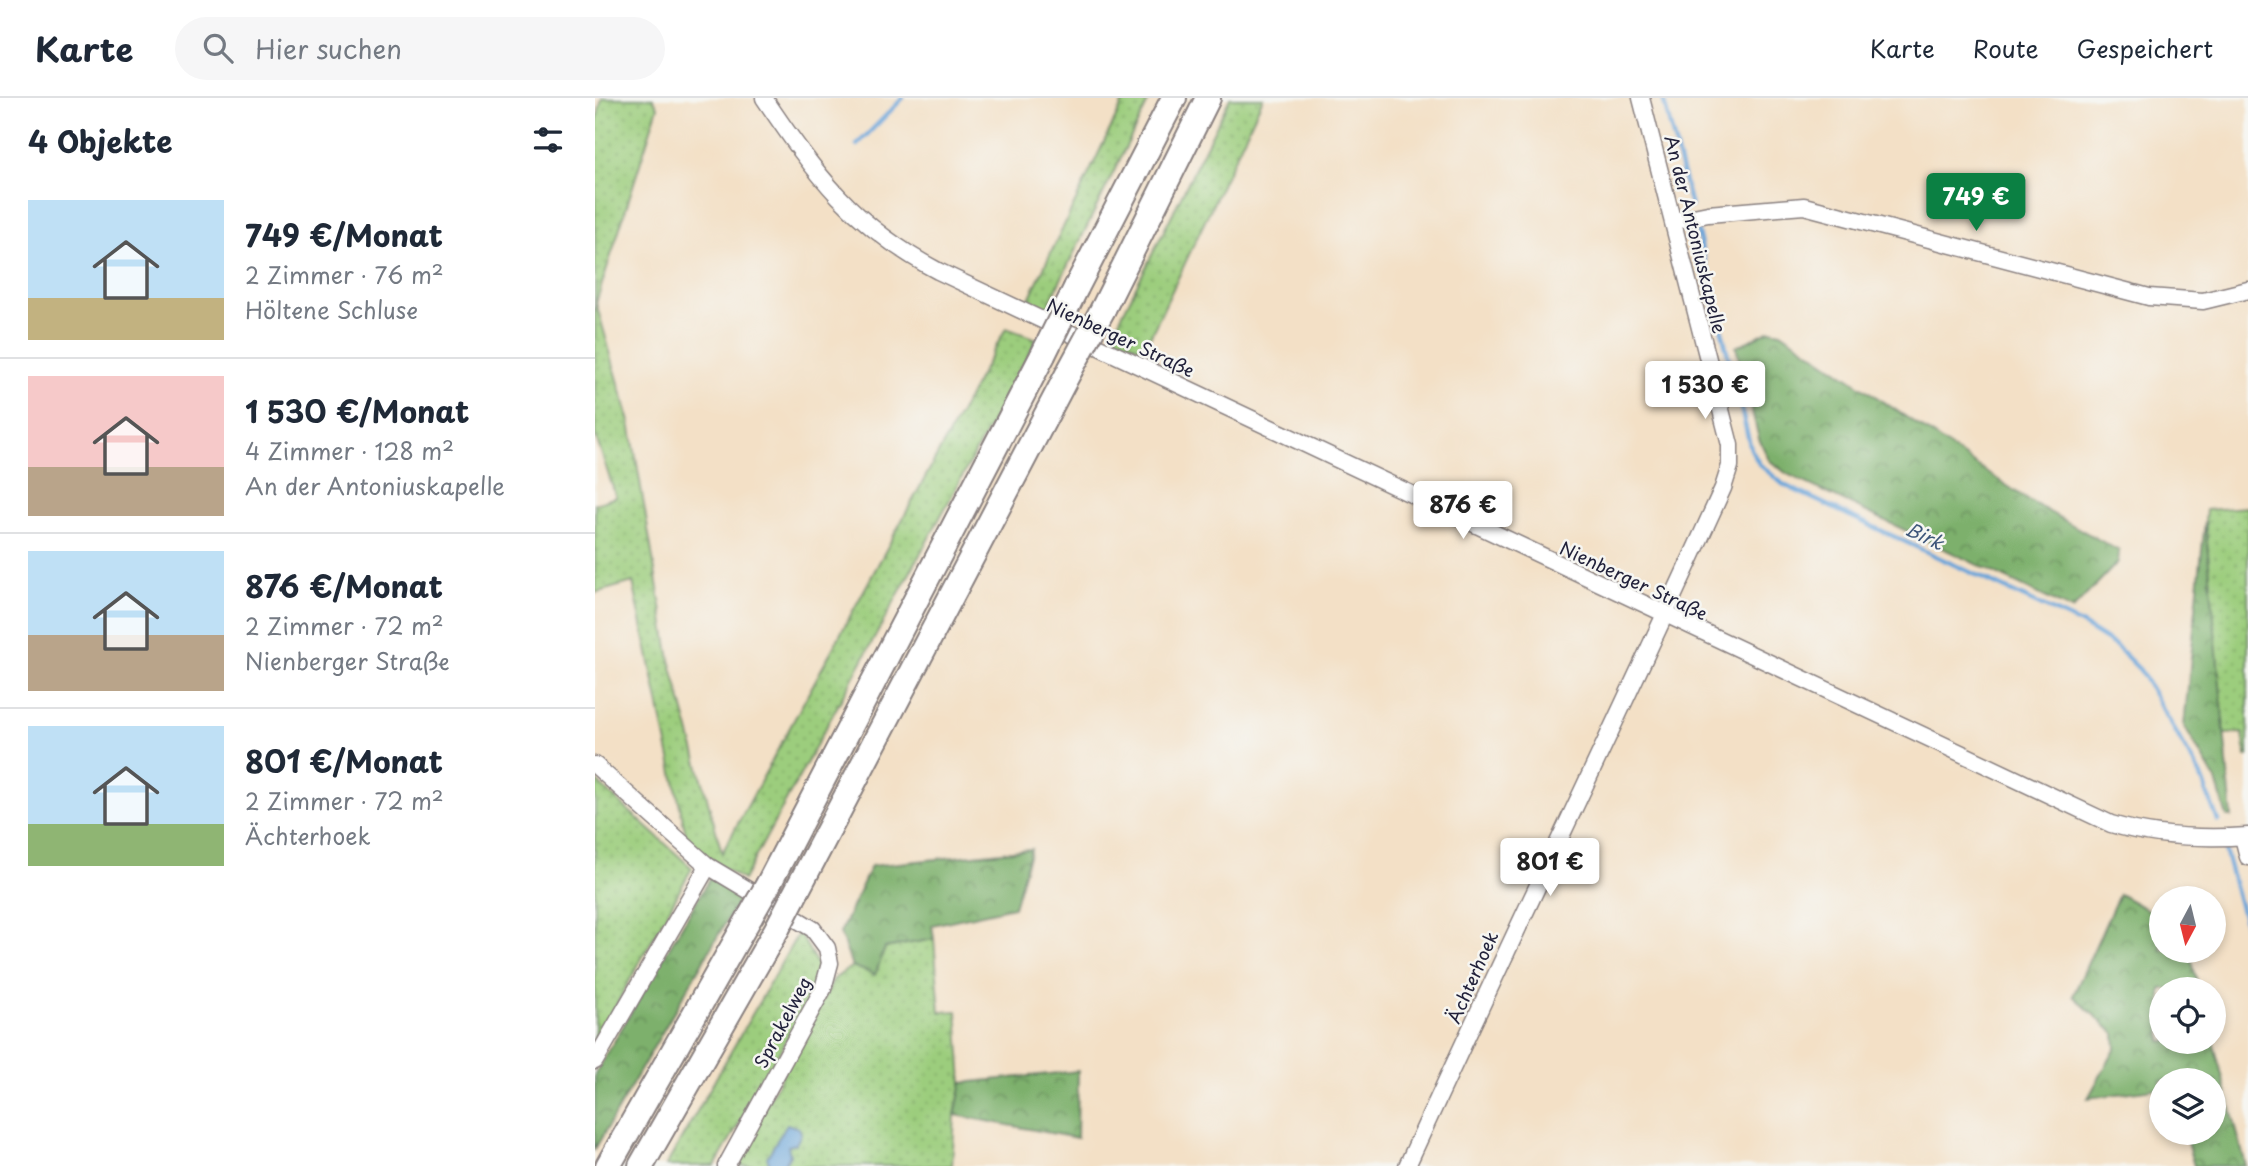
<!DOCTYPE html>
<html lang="de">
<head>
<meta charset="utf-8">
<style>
  body { margin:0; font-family:"Playpen Sans",sans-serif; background:#f6f6f7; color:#1f2937; height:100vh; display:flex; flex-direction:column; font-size:26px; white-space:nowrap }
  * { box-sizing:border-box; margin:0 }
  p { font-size:23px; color:#747a83 }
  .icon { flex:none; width:38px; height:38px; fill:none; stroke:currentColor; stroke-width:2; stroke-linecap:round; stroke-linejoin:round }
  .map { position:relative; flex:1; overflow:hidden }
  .panel { display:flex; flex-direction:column; background:#fff; width:595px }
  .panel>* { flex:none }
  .needle { width:46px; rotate:187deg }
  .controls { position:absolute; left:1554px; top:788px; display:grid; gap:14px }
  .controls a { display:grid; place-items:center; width:77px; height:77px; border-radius:50%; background:#fff; box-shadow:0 4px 10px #0003; font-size:35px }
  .price { position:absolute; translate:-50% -60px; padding:0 16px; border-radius:7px; background:#fff; color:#222; font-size:23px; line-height:46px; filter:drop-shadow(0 2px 4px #0008) }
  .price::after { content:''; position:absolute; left:50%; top:42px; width:21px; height:16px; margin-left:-10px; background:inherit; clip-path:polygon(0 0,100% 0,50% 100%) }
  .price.current { background:#0b8043; color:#fff }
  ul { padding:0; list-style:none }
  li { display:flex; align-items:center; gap:21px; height:175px; padding:0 28px }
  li+li { border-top:2px solid #e0e1e3 }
  li span { display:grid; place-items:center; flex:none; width:196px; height:140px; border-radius:0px; color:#555 }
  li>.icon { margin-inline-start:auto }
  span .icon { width:84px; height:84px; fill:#fffc; stroke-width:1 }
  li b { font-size:30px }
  h2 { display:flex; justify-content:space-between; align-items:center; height:84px; padding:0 28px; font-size:30px }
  header { display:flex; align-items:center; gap:42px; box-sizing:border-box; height:98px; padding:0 35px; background:#fff; border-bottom:2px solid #e0e1e3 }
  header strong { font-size:33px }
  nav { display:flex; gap:38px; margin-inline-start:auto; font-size:24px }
  .search { width:490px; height:63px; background:#f6f6f7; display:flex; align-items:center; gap:18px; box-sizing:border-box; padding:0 24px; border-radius:38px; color:#747a83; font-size:26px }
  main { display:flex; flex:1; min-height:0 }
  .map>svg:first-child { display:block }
</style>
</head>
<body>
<header>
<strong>Karte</strong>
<div class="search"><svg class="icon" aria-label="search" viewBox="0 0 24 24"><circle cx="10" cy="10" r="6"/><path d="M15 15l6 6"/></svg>Hier suchen</div>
<nav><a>Karte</a><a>Route</a><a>Gespeichert</a></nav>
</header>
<main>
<section class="panel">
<h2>4 Objekte<svg class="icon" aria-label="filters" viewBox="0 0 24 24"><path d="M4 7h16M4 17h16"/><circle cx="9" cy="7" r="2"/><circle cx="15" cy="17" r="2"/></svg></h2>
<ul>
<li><span style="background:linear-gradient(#bfe0f5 70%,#c2b280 0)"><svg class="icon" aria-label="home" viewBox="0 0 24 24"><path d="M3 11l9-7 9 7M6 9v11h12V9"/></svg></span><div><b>749 €/Monat</b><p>2 Zimmer · 76 m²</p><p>Höltene Schluse</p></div></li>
<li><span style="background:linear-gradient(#f6c9c9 65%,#b9a48a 0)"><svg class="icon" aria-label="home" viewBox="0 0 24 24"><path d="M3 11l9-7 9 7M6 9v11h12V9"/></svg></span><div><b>1 530 €/Monat</b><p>4 Zimmer · 128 m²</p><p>An der Antoniuskapelle</p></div></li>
<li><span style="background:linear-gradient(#bfe0f5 60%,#b9a48a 0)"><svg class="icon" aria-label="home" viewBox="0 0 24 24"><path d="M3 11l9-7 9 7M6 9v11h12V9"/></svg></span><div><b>876 €/Monat</b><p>2 Zimmer · 72 m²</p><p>Nienberger Straße</p></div></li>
<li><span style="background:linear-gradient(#bfe0f5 70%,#8fb573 0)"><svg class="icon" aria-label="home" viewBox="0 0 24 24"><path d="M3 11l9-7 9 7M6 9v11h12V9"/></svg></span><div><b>801 €/Monat</b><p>2 Zimmer · 72 m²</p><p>Ächterhoek</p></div></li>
</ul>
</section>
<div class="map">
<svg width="1653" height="1068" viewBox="0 0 1653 1068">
  <defs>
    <pattern id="grass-dots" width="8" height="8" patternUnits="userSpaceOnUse" patternTransform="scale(1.75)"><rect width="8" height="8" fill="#9ccd7d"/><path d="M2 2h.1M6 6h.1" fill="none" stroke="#86b06d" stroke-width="1.8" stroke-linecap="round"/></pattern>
    <pattern id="forest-crowns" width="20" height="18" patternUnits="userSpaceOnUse" patternTransform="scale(1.75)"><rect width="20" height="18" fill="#7db06c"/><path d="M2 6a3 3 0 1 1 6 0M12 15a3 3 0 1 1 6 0" fill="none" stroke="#668f5a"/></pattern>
  </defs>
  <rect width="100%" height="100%" fill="#f6f6f2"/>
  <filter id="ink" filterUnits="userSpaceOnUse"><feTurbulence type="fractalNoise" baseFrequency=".0143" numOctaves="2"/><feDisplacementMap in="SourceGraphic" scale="14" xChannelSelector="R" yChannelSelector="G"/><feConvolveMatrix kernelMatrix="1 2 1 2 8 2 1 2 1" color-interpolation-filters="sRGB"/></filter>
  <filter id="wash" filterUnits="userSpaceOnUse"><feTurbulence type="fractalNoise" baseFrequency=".00686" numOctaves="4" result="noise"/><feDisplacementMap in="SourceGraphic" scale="28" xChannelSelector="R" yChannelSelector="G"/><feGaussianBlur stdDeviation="1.57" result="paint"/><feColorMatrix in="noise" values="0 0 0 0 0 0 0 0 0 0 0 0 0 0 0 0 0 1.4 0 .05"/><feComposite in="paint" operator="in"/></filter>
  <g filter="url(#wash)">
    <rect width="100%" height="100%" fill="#f3e0c6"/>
    <path fill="url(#grass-dots)" stroke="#5f785c" stroke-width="2" d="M7 0H58L63 9 1 205 35 324 75 562 127 755 411 230 442 241 148 782 114 761 92 742 38 484 0 495V406L21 399 0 336V31Z
      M530 0H555L448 218 430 209Z
      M635 0H668L549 252 517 237Z
      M1653 409V658H1651L1648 635 1629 636 1610 422 1611 412Z
      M0 682 97 770 0 945Z
      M204 834 228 877 120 1068H71Z
      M339 841 345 914 362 913 367 985 360 1017 357 1068H138L239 881 257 868 280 876 290 850Z"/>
    <path fill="url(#forest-crowns)" stroke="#506954" stroke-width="2" d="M1175 232 1186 234 1433 402 1524 453 1523 464 1477 512 1192 376 1174 362 1164 341 1141 249Z
      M1610 422 1637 719H1632L1621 683 1589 628Z
      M436 751 419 809 337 827 339 841 290 850 280 877 257 868 245 835 276 768Z
      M115 780 144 801 0 1051V976Z
      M1524 796 1566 819V852H1594L1604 891H1566V943H1618L1651 1068H1599L1589 1034H1619V982H1566V990L1493 1000 1521 950 1520 936 1478 898Z
      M483 973 482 1040 360 1017 367 985Z"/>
    <path fill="#69a4d9" stroke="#46638a" stroke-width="2" d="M192 1026 204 1030 206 1036 201 1046 193 1048 195 1057 188 1068H175L172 1059Z"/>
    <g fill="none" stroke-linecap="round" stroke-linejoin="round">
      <path stroke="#69a4d9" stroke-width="4.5" d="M1068 0 1096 108
        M262 47 308 0
        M1102 131 1156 351 1164 366 1189 387 1486 526 1521 548 1545 572 1605 676 1623 723
        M1630 752 1653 836"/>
    </g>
  </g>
  <g filter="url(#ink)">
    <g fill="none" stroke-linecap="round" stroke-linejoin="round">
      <g stroke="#8a8180" stroke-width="19">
        <path id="minor" d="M169 0C221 77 258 128 343 173L1516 726C1560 739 1607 741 1653 738
          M1079 123 1113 116 1209 108 1554 199 1608 203 1653 192
          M0 667 113 768 218 831 232 850 235 865 228 891 131 1068
          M1648 739 1653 759
          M0 963 113 768
          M812 1068C916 841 1025 617 1128 390L1135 368V347L1046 0"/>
      </g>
      <g stroke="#8a8180" stroke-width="28">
        <path id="highway" d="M481 190 579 0
          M508 211 613 0
          M173 787 448 257
          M198 800 475 272
          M13 1068 156 817
          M46 1068 183 829"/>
      </g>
      <use href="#minor" stroke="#fff" stroke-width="16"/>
      <use href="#highway" stroke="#fff" stroke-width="24"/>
      <g stroke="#8a8180" stroke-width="28" stroke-linecap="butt">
        <path id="highway-bridge" d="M448 257 481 190
          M475 272 508 211
          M156 817 173 787
          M183 829 198 800"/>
      </g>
      <use href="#highway-bridge" stroke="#fff" stroke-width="24"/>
    </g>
  </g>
  <g text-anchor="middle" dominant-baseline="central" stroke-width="5" stroke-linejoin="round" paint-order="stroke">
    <g font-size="18" fill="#22223b" stroke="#f6f6f2">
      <text transform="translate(1101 136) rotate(76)">An der Antoniuskapelle</text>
      <text transform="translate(526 239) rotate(25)">Nienberger Straße</text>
      <text transform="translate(1039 482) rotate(25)">Nienberger Straße</text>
      <text transform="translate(877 879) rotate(-66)">Ächterhoek</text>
      <text transform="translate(187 924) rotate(-62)">Sprakelweg</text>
    </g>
    <g font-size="19" font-style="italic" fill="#3e567a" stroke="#f6f6f2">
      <text transform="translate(1330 437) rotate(25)">Birk</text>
    </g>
  </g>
</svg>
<div class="controls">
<a><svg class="needle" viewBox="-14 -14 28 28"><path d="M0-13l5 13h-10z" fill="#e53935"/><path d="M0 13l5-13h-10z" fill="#747a83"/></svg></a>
<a><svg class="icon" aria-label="locate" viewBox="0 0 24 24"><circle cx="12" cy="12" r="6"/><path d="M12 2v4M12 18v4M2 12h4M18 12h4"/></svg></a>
<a><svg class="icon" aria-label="layers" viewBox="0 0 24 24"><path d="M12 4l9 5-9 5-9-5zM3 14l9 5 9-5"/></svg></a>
</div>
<b class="price current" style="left:1381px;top:135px">749 €</b>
<b class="price" style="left:1110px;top:323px">1 530 €</b>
<b class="price" style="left:868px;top:443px">876 €</b>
<b class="price" style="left:955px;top:800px">801 €</b>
</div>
</main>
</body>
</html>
